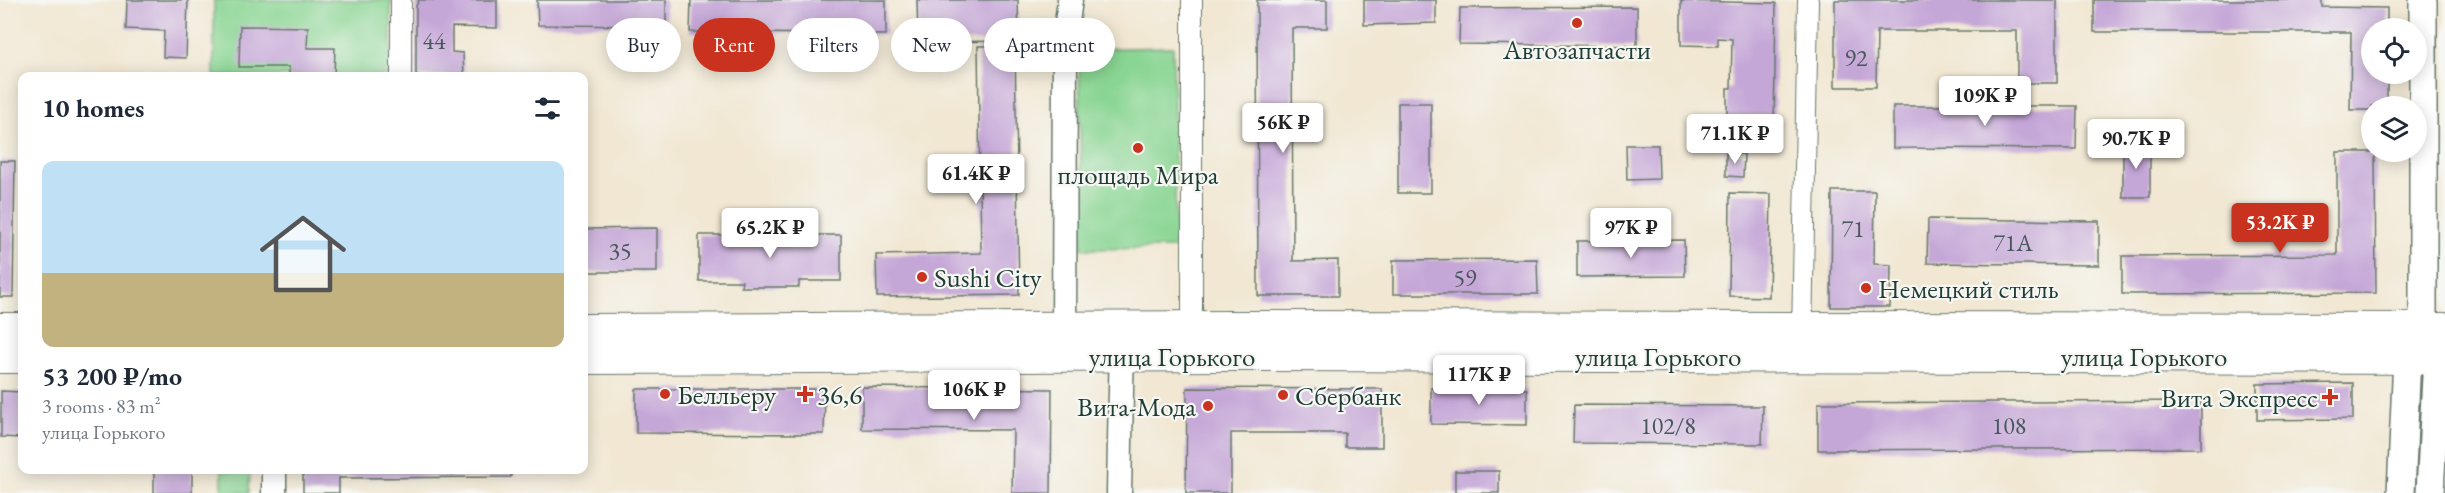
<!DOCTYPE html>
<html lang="en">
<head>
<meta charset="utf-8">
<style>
  body { margin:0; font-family:"EB Garamond",serif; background:#f6f6f7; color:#1f2937; height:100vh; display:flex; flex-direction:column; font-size:22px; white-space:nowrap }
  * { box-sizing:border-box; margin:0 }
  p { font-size:20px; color:#747a83 }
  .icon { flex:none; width:33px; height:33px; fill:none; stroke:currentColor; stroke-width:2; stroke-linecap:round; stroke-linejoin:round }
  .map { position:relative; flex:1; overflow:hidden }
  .panel { position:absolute; left:18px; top:72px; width:570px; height:402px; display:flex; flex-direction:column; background:#fff; border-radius:12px; box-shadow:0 3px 15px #0003 }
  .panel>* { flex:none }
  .top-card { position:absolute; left:606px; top:18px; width:570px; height:54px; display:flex; gap:12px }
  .controls { position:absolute; left:2361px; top:18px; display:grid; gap:12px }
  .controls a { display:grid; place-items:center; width:66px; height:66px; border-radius:50%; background:#fff; box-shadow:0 3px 15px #0003; font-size:30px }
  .price { position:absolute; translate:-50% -51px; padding:0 14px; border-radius:6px; background:#fff; color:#222; font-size:20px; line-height:39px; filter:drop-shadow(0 2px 3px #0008) }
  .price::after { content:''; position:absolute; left:50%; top:36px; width:18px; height:14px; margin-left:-9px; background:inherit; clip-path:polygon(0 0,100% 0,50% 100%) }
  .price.active { background:#c8321e; color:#fff }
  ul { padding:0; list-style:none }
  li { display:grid; align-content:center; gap:12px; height:318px; padding:0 24px }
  li span { display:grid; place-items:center; height:186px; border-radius:12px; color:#555 }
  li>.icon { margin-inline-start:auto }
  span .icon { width:108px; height:108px; fill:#fffc; stroke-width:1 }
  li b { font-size:26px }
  h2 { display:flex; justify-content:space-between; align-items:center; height:72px; padding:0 24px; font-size:26px }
  .pill { padding:0 21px; border-radius:27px; background:#fff; box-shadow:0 3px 15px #0003; font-size:21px; line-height:54px }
  .pill.active { background:#c8321e; color:#fff }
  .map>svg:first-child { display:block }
</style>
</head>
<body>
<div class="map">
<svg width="2445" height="493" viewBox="0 0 2445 493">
  <rect width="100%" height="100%" fill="#f6f6f2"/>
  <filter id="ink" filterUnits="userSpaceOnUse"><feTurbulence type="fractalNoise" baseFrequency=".0167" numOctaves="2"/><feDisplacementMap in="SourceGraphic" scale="12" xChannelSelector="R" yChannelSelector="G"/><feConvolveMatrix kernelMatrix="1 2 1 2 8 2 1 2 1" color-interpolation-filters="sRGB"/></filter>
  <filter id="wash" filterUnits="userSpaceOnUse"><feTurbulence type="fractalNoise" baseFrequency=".008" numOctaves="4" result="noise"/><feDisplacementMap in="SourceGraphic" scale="24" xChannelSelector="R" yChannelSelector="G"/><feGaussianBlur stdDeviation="1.35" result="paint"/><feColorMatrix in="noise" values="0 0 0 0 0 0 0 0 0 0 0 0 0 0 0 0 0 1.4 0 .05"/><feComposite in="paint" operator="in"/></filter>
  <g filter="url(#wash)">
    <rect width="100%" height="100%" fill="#f1e7d2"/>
    <path fill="#89d593" stroke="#548964" stroke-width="1.5" d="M214 0H391V76H214Z
      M1173 47 1176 248 1082 249 1079 49Z
      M222 470H250L249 493H222Z"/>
    <g id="blocks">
      <path fill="#c4a6d7" d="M127 0H188L186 58 163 57 164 31 126 29Z
        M419 0H497V28L452 27V52L463 53 464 76H416V6Z
        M537 0H666V26L538 25Z
        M691 0H886V35L690 32Z
        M917 0H1018L1019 41 918 42Z
        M1257 0H1327V28H1292L1293 261 1338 260V296H1258Z
        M1364 0H1436V23L1364 25Z
        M1835 0H2057V83H2017V31H1877L1876 87H1835Z
        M2094 0H2322V7L2387 8V28H2372V74H2387V106H2372V110H2350L2351 32H2094Z
        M1681 1 1776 3 1774 127 1727 126V88H1731L1732 39 1718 38V46L1681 45Z
        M1637 7V46L1459 44 1460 8Z
        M240 26 308 27 307 48H335L334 76 289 75V67H239Z
        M978 46H1015L1019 295 877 297 876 255 981 253Z
        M1398 103H1431V193H1398Z
        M1893 106H2077L2076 149 1893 148Z
        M2123 142H2150V197H2123Z
        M1626 145H1658L1659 179 1627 180Z
        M2337 152H2375L2376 293 2122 294V256L2337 255Z
        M1726 153 1744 154 1743 177 1726 176Z
        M0 161H15L13 297H0Z
        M1832 191H1875L1874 264 1891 265 1890 307H1831Z
        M1730 193 1771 194 1769 297 1729 296Z
        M1928 219 2099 221V265L1927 263Z
        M657 228V272H584V229Z
        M699 235H841V281H799V287H741L742 281H699Z
        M1684 240 1685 276 1577 277V241Z
        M1537 259 1538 294H1393V260Z
        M2353 383V419L2257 420V384Z
        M862 387 1052 389 1051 493H1012L1013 430 862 429Z
        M1187 388 1382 389V447H1345V433H1231V493H1186Z
        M1431 388 1527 389V425L1431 424Z
        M636 389H825L824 434 636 433Z
        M1 391 22 392V438L1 437Z
        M2201 401V448L1818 450V403Z
        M1574 405 1763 406 1762 444 1573 443Z
        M154 470H192V493H154Z
        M303 470H511V477L339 478V493H303Z
        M1455 471H1499V493H1455Z"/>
    </g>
  </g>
  <g filter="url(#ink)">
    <use href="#blocks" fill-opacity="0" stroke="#68786b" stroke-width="1.5"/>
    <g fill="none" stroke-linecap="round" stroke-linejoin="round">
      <g stroke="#68786b" stroke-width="22">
        <path id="minor" d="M401 0V76
          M1192 328V0
          M1802 339 1808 0"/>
      </g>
      <g stroke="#68786b" stroke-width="27">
        <path id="tertiary" d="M1064 345 1065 38 1070 0
          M274 493V470
          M1119 493 1122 339"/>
      </g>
      <g stroke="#68786b" stroke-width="30">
        <path id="secondary" d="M2423 0V329L2437 358 2430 493
          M2401 493 2407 357 2417 340"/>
      </g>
      <g stroke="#68786b" stroke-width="34">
        <path id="primary" d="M0 329H22
          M584 330 1230 327 2445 329
          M0 357H22
          M584 358 1230 355 2445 358"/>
      </g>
      <use href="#minor" stroke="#fff" stroke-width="20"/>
      <use href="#tertiary" stroke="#fff" stroke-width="24"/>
      <use href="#secondary" stroke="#fff" stroke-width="27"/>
      <use href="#primary" stroke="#fff" stroke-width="32"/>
    </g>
  </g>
  <g fill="#c8321e" stroke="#f6f6f2" stroke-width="2">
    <circle cx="1577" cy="23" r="6"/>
    <circle cx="1138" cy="148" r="6"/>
    <circle cx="922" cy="277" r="6"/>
    <circle cx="1866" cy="288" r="6"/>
    <circle cx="665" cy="394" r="6"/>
    <path d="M802 385h6v6h6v6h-6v6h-6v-6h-6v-6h6z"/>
    <circle cx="1283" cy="395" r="6"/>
    <path d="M2327 388h6v6h6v6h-6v6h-6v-6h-6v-6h6z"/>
    <circle cx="1208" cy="406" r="6"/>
  </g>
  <g text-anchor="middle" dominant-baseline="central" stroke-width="4.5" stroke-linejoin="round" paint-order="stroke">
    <g font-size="24" fill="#48575d">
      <text x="434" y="40">44</text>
      <text x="1856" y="57">92</text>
      <text x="1853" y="228">71</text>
      <text x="2013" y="242">71А</text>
      <text x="620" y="250">35</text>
      <text x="1465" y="277">59</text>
      <text x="1668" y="425">102/8</text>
      <text x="2009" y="425">108</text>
    </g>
    <g font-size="27" fill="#1f3d34" stroke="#f6f6f2" text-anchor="start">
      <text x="1577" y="49" text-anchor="middle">Автозапчасти</text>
      <text x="1138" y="174" text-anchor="middle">площадь Мира</text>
      <text x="934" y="277">Sushi City</text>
      <text x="1878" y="288">Немецкий стиль</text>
      <text x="677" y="394">Белльеру</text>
      <text x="817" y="394">36,6</text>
      <text x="1295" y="395">Сбербанк</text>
      <text x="2318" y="397" text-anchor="end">Вита Экспресс</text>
      <text x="1196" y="406" text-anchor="end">Вита-Мода</text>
    </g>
    <g font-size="27" fill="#1f3d34" stroke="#f6f6f2">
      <text x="1172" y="356">улица Горького</text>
      <text x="1658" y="356">улица Горького</text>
      <text x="2144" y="356">улица Горького</text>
    </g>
  </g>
</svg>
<div class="controls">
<a><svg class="icon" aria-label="locate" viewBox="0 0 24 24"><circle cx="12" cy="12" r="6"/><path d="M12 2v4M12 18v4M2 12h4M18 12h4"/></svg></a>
<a><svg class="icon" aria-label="layers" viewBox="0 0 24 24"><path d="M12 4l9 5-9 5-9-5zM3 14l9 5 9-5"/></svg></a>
</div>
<b class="price" style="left:1985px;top:127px">109K ₽</b>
<b class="price" style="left:1283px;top:154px">56K ₽</b>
<b class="price" style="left:1735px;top:165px">71.1K ₽</b>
<b class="price" style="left:2136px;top:170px">90.7K ₽</b>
<b class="price" style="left:976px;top:205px">61.4K ₽</b>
<b class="price active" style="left:2280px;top:254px">53.2K ₽</b>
<b class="price" style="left:770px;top:259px">65.2K ₽</b>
<b class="price" style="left:1631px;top:259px">97K ₽</b>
<b class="price" style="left:1479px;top:406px">117K ₽</b>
<b class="price" style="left:974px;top:421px">106K ₽</b>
<div class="top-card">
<a class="pill">Buy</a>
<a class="pill active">Rent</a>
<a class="pill">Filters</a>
<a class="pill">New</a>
<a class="pill">Apartment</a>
</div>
<section class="panel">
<h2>10 homes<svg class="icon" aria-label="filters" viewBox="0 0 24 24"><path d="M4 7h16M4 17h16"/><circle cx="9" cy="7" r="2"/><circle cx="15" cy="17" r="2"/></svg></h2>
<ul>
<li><span style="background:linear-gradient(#bfe0f5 60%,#c2b280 0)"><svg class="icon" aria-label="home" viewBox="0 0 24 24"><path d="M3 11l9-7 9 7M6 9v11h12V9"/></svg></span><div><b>53 200 ₽/mo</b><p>3 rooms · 83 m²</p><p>улица Горького</p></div></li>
</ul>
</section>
</div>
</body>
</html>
